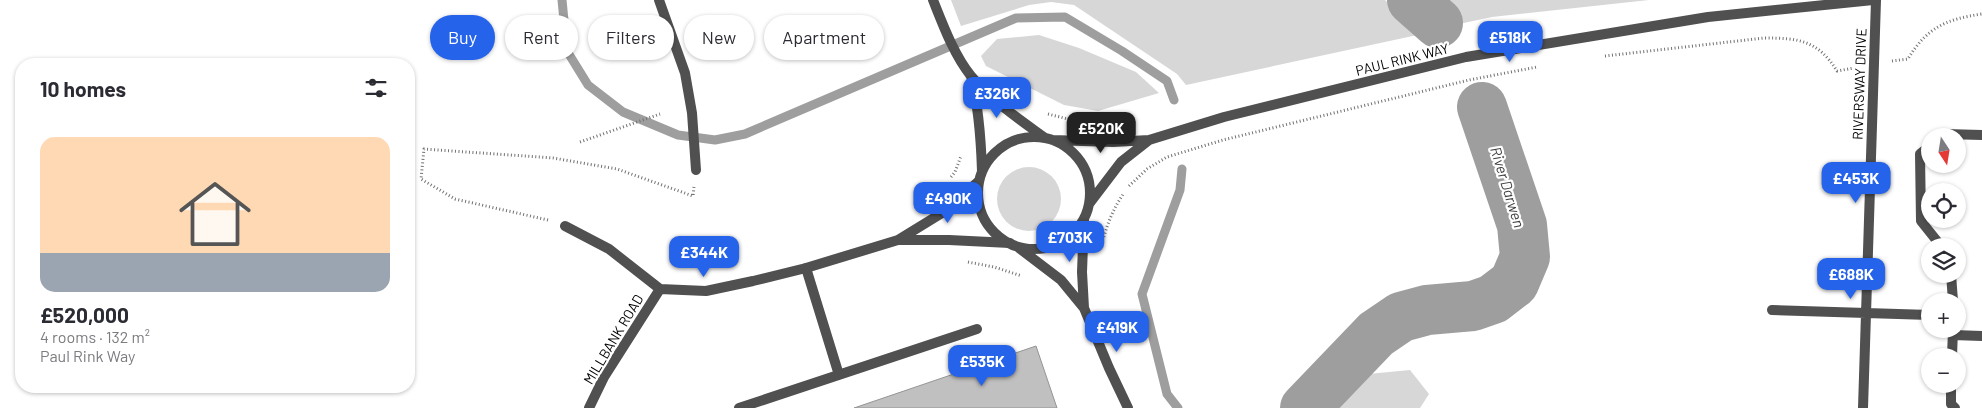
<!DOCTYPE html>
<html lang="en">
<head>
<meta charset="utf-8">
<style>
  body { margin:0; font-family:Barlow,sans-serif; background:#f2f2f3; color:#2b2b33; height:100vh; display:flex; flex-direction:column; font-size:19px; white-space:nowrap }
  * { box-sizing:border-box; margin:0 }
  p { font-size:16px; color:#7c7c81 }
  .icon { flex:none; width:28px; height:28px; fill:none; stroke:currentColor; stroke-width:2; stroke-linecap:round; stroke-linejoin:round }
  .map { position:relative; flex:1; overflow:hidden }
  .details { position:absolute; left:15px; top:58px; width:400px; height:335px; display:flex; flex-direction:column; background:#fff; border-radius:20px; box-shadow:0 1px 4px #0004 }
  .details>* { flex:none }
  .banner { position:absolute; left:430px; top:15px; width:475px; height:45px; display:flex; gap:10px }
  .needle { width:32px; rotate:168deg }
  .fabs { position:absolute; left:1921px; top:128px; display:grid; gap:10px }
  .fabs a { display:grid; place-items:center; width:45px; height:45px; border-radius:50%; background:#fff; box-shadow:0 1px 4px #0004; font-size:25px }
  .price { position:absolute; translate:-50% -42px; padding:0 11px; border-radius:10px; background:#2563eb; color:#fff; font-size:16px; line-height:32px; filter:drop-shadow(0 1px 2px #0008) }
  .price::after { content:''; position:absolute; left:50%; top:30px; width:15px; height:11px; margin-left:-8px; background:inherit; clip-path:polygon(0 0,100% 0,50% 100%) }
  .price.selected { background:#222; color:#fff }
  ul { padding:0; list-style:none }
  li { display:grid; align-content:center; gap:10px; height:265px; padding:0 25px }
  li+li { border-top:1px solid #e1e1e2 }
  li span { display:grid; place-items:center; height:155px; border-radius:15px; color:#555 }
  li>.icon { margin-inline-start:auto }
  span .icon { width:90px; height:90px; fill:#fffc; stroke-width:1 }
  li b { font-size:21px }
  h2 { display:flex; justify-content:space-between; align-items:center; height:60px; padding:0 25px; font-size:21px }
  .tag { padding:0 18px; border-radius:22px; background:#fff; box-shadow:0 1px 4px #0004; font-size:18px; line-height:45px }
  .tag.selected { background:#2563eb; color:#fff }
  .map>svg:first-child { display:block }
</style>
</head>
<body>
<div class="map">
<svg width="1982" height="408" viewBox="0 0 1982 408">
  <rect width="100%" height="100%" fill="#fff"/>
  <path fill="#d7d7d7" d="M951 0H1385L1422 34 1186 85 1177 74 1074 5 1051 2 1029 5 961 26Z
    M1433 0H1649L1492 17 1459 24Z
    M1039 35 1079 48 1136 72 1159 93 1098 111 1064 105 986 66 981 56 997 39Z
    M997 199a32 32 0 1 1 64 0a32 32 0 1 1-64 0Z
    M1410 370 1429 394 1420 408H1334L1368 374Z"/>
  <g fill="none" stroke-linecap="round" stroke-linejoin="round">
    <path stroke="#9e9e9e" stroke-width="9" d="M562 0 567 51 588 85 623 112 678 135 715 140 745 134 1016 18 1065 17 1122 51 1167 81 1174 100
      M1178 408 1167 394 1142 294 1180 190 1182 169"/>
    <path stroke="#9e9e9e" stroke-width="50" d="M1412 0 1438 23
      M1305 408 1376 334 1401 317 1427 310 1473 306 1493 299 1514 283 1525 257 1522 225 1482 107"/>
  </g>
  <path fill="#c0c0c0" stroke="#949494" d="M1036 346 1057 408H854Z"/>
  <g fill="none" stroke-linecap="round" stroke-linejoin="round">
    <path stroke="#727272" stroke-width="3" stroke-dasharray="1 2.5" stroke-linecap="butt" d="M1605 56 1764 38C1798 38 1818 40 1837 71L1854 68
      M1892 61 1908 59C1927 27 1947 19 1982 14
      M1048 114 1068 119
      M1082 120 1103 117 1106 123
      M580 142 660 114
      M951 177 955 172 961 156
      M1129 186 1147 169 1167 157 1223 140 1469 80 1537 67
      M548 220 455 199 421 179 424 149 553 158 617 169 693 196 694 187
      M1104 237C1108 221 1115 206 1124 193
      M968 262 994 267 1022 276"/>
    <path stroke="#505050" stroke-width="10" d="M659 0 685 73 692 113 696 170
      M1942 136 1945 134 1982 135
      M1930 146 1920 154 1921 221 1941 246
      M806 268 839 375
      M1951 274 1953 301
      M1953 335 1982 336
      M1952 356 1953 330
      M1951 384V404L1955 408
      M739 408 977 329"/>
    <path stroke="#505050" stroke-width="10" d="M565 226 609 249 660 289
      M898 240H949L1010 243
      M1772 310 1930 315
      M589 408 604 377 660 289 706 291 753 281 806 268 898 240 942 213 979 181
      M1863 408 1876 0"/>
    <path stroke="#505050" stroke-width="10" d="M933 0C943 25 954 55 971 76 992 101 1019 119 1045 138
      M971 76C979 108 981 139 982 171
      M978 193a56 56 0 1 1 112 0a56 56 0 1 1-112 0Z
      M1053 140 1113 142 1149 140 1224 117 1466 57 1708 17 1873 0
      M1089 204 1121 162 1149 140
      M1084 219 1082 272 1084 308
      M1019 248 1061 280 1084 308 1109 368 1128 408"/>
  </g>
  <g text-anchor="middle" dominant-baseline="central" stroke-width="4.5" stroke-linejoin="round" paint-order="stroke">
    <g font-size="14" fill="#000" stroke="#fff">
      <text transform="translate(1402 59) rotate(-14)">PAUL RINK WAY</text>
      <text transform="translate(1859 84) rotate(-88)">RIVERSWAY DRIVE</text>
      <text transform="translate(613 339) rotate(-59)">MILLBANK ROAD</text>
    </g>
    <g font-size="15" font-style="italic" fill="#3f3f3f" stroke="#fff">
      <text transform="translate(1508 187) rotate(73)">River Darwen</text>
    </g>
  </g>
</svg>
<div class="fabs">
<a><svg class="needle" viewBox="-14 -14 28 28"><path d="M0-13l5 13h-10z" fill="#e53935"/><path d="M0 13l5-13h-10z" fill="#7c7c81"/></svg></a>
<a><svg class="icon" aria-label="locate" viewBox="0 0 24 24"><circle cx="12" cy="12" r="6"/><path d="M12 2v4M12 18v4M2 12h4M18 12h4"/></svg></a>
<a><svg class="icon" aria-label="layers" viewBox="0 0 24 24"><path d="M12 4l9 5-9 5-9-5zM3 14l9 5 9-5"/></svg></a>
<a>+</a>
<a>−</a>
</div>
<b class="price" style="left:1510px;top:63px">£518K</b>
<b class="price" style="left:997px;top:119px">£326K</b>
<b class="price selected" style="left:1101px;top:154px">£520K</b>
<b class="price" style="left:1856px;top:204px">£453K</b>
<b class="price" style="left:948px;top:224px">£490K</b>
<b class="price" style="left:1070px;top:263px">£703K</b>
<b class="price" style="left:704px;top:278px">£344K</b>
<b class="price" style="left:1851px;top:300px">£688K</b>
<b class="price" style="left:1117px;top:353px">£419K</b>
<b class="price" style="left:982px;top:387px">£535K</b>
<div class="banner">
<a class="tag selected">Buy</a>
<a class="tag">Rent</a>
<a class="tag">Filters</a>
<a class="tag">New</a>
<a class="tag">Apartment</a>
</div>
<section class="details">
<h2>10 homes<svg class="icon" aria-label="filters" viewBox="0 0 24 24"><path d="M4 7h16M4 17h16"/><circle cx="9" cy="7" r="2"/><circle cx="15" cy="17" r="2"/></svg></h2>
<ul>
<li><span style="background:linear-gradient(#ffd9b3 75%,#9aa5b1 0)"><svg class="icon" aria-label="home" viewBox="0 0 24 24"><path d="M3 11l9-7 9 7M6 9v11h12V9"/></svg></span><div><b>£520,000</b><p>4 rooms · 132 m²</p><p>Paul Rink Way</p></div></li>
</ul>
</section>
</div>
</body>
</html>
